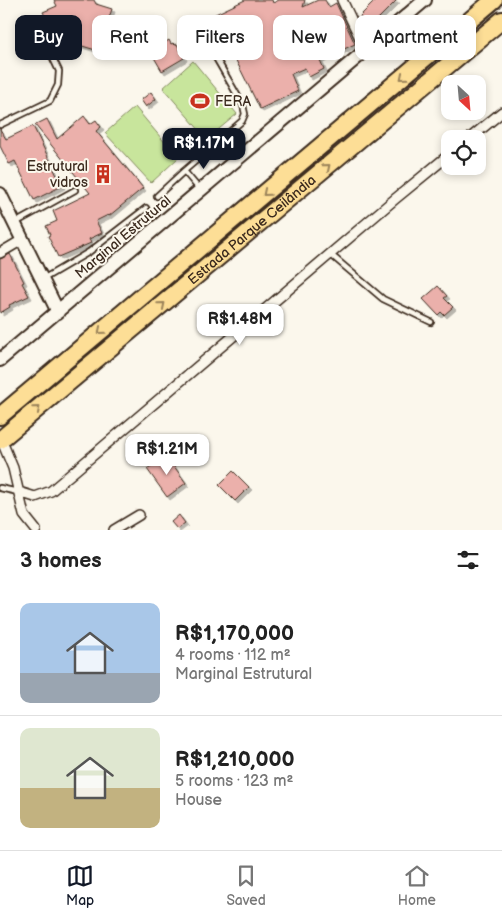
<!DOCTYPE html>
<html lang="en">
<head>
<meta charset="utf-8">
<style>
  body { margin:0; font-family:"Balsamiq Sans",sans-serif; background:#f2f2f2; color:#222; height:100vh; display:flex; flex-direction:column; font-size:19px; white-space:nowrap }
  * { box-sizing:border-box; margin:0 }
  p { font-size:16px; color:#767676 }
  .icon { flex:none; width:28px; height:28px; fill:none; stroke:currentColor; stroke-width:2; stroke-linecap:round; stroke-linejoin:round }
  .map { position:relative; height:530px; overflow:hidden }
  .panel { display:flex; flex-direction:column; background:#fff; flex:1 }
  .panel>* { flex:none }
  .guide { position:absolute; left:15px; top:15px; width:472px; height:45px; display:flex; gap:10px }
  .needle { width:32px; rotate:154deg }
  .tools { position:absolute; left:441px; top:75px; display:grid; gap:10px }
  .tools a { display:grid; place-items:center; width:45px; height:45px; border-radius:10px; background:#fff; box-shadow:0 2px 8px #0003; font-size:25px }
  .price { position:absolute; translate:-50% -42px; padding:0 11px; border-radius:10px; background:#fff; color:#222; font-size:16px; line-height:32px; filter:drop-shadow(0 1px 2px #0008) }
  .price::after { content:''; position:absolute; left:50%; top:30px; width:15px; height:11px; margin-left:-8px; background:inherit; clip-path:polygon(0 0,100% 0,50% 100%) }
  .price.selected { background:#111827; color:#fff }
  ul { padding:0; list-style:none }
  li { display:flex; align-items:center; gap:15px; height:125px; padding:0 20px }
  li+li { border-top:1px solid #e0e0e0 }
  li span { display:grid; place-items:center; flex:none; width:140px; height:100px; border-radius:10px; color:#555 }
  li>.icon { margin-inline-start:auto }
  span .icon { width:60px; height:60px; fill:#fffc; stroke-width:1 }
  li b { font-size:21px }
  h2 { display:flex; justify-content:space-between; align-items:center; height:60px; padding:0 20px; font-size:21px }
  .pill { padding:0 18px; border-radius:10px; background:#fff; box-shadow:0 2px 8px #0003; font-size:18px; line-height:45px }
  .pill.selected { background:#111827; color:#fff }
  .dock { display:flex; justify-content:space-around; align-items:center; height:70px; border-top:1px solid #e0e0e0; background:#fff; font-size:14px; color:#767676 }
  .dock a { display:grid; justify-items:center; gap:2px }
  .dock .selected { color:#111827 }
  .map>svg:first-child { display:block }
</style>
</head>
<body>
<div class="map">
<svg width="502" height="530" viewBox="0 0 502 530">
  <defs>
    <filter id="shadow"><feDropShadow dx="3" dy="3" stdDeviation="0" flood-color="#0004"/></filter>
  </defs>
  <rect width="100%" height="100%" fill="#fbf7ec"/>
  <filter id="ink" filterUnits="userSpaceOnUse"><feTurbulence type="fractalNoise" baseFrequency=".02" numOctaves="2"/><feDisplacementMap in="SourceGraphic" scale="10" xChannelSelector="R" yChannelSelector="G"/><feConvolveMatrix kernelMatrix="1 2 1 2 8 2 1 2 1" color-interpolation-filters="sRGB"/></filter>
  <g filter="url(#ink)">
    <path fill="#c8e59c" stroke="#82885d" d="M193 61 237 114 207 139 163 88Z
      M135 107 178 158 151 183 105 133Z"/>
    <path fill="#ebb0ab" stroke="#3b2a1e" filter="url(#shadow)" d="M54 0H94L96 4 112 9 109 18 112 19 102 52 46 35 40 24 47 20 43 12 57 6Z
      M245 0H272L273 3 279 0H305L303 7 318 0H325L329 7 336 3 355 44 320 60 324 69 309 77 305 68 291 74 298 91 260 109 220 28 211 31 205 19Z
      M376 0H397L367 30 360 16Z
      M165 40 166 42 169 40 171 44 173 43 175 45 177 44 184 58 162 71 149 49Z
      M151 92 156 99 146 107 141 100Z
      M84 116 90 124 96 120 101 127 96 131 143 188 109 216 108 215 96 221 102 233 89 239 91 243 58 257 48 236 50 235 46 226 57 221 53 211 90 193 35 125 47 119 57 139Z
      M33 126 62 186 34 200 15 161 9 164 0 146V129L6 139Z
      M10 254 24 282 22 283 29 296 9 305 10 307 0 313V259Z
      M438 286 447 296 444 298 453 307 444 315 441 312 438 315 423 299Z
      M166 455 186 483 167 497 147 469Z
      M233 471 249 487 235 501 219 485Z
      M179 515 185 523 177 529 171 522Z"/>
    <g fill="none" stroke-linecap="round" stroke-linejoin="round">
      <g stroke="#3b2a1e" stroke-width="8">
        <path id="service" d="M0 125 50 101 58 85 59 71 39 29
          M200 190 184 171 242 121 245 114 243 105 209 46
          M157 196 184 171
          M15 223 75 190
          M330 254 383 299 431 322
          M43 279 89 252 146 208
          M0 488 18 492"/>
      </g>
      <g stroke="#3b2a1e" stroke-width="12">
        <path id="minor" d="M342 0 360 38
          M469 139 502 112
          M0 253 22 240
          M1 439 13 468 24 515 36 530
          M19 492 35 497 51 491 395 199 450 154
          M114 530 139 515"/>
      </g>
      <g stroke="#3b2a1e" stroke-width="16">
        <path id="secondary" d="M0 194 58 312
          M0 360 425 0"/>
      </g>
      <g stroke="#3b2a1e" stroke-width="20">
        <g id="motorway">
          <path d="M0 416 494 0"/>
          <path id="s1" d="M0 440 502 20"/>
        </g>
      </g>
      <use href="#service" stroke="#fbf7ec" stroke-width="4.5"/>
      <use href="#minor" stroke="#fbf7ec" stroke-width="9"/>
      <use href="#secondary" stroke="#fbf7ec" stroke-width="12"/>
      <use href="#motorway" stroke="#fdde96" stroke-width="16"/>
    </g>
    <defs><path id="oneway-chevron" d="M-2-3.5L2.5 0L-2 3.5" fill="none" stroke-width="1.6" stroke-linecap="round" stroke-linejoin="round" transform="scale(1.25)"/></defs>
    <g stroke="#9c845a">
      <use href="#oneway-chevron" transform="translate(403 77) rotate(140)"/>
      <use href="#oneway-chevron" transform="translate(327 167) rotate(-40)"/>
      <use href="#oneway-chevron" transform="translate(266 193) rotate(140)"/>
      <use href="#oneway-chevron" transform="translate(162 305) rotate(-40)"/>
      <use href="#oneway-chevron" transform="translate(101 331) rotate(140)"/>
      <use href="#oneway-chevron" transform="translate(37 409) rotate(-40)"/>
    </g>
  </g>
  <defs>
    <g id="stadium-bare" transform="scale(1.5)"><path d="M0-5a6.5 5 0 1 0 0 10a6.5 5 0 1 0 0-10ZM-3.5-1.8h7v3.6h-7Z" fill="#c8321e" stroke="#fbf7ec" stroke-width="2.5" paint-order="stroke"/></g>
    <g id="building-bare" transform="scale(1.5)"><path d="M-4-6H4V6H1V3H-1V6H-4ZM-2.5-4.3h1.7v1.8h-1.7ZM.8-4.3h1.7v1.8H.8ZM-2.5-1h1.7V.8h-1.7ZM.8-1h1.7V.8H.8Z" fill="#c8321e" stroke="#fbf7ec" stroke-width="2.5" paint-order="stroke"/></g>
  </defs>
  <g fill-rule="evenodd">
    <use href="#stadium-bare" x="200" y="101"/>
    <use href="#building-bare" x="103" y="174"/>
  </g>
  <g text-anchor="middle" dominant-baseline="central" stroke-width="4" stroke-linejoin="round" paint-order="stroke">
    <g font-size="14" fill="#3b2a1e" stroke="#fbf7ec" text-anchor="start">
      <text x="215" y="101">FERA</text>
      <text x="88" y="166" text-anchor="end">Estrutural<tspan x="88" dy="16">vidros</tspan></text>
    </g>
    <g font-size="14" fill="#3b2a1e" stroke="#fbf7ec">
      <text stroke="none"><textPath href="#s1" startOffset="328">Estrada Parque Ceilândia</textPath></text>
      <text transform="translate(123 237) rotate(-40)">Marginal Estrutural</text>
    </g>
  </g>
</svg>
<div class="tools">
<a><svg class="needle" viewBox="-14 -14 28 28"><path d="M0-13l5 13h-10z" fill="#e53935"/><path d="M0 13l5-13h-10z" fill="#767676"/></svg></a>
<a><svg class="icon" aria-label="locate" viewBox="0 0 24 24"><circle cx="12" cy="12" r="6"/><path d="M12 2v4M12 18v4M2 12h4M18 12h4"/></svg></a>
</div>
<b class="price selected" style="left:204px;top:170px">R$1.17M</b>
<b class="price" style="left:240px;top:346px">R$1.48M</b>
<b class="price" style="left:167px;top:476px">R$1.21M</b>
<div class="guide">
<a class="pill selected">Buy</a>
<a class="pill">Rent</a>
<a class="pill">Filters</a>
<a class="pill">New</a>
<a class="pill">Apartment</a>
</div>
</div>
<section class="panel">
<h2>3 homes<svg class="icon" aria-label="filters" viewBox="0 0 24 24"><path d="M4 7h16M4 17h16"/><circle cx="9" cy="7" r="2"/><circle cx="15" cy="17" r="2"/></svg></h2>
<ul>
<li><span style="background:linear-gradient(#a9c7e8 70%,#9aa5b1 0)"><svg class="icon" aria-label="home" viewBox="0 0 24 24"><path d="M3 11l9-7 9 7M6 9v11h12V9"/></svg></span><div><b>R$1,170,000</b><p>4 rooms · 112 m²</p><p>Marginal Estrutural</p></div></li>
<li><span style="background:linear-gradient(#dfe7d0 60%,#c2b280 0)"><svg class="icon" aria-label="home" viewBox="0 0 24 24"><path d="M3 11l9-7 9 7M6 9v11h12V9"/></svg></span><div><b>R$1,210,000</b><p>5 rooms · 123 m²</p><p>House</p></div></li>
</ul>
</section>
<nav class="dock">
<a class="selected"><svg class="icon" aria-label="map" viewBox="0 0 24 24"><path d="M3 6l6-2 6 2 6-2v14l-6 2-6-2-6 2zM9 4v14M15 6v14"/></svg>Map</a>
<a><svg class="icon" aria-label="saved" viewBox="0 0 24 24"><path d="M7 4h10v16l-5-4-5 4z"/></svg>Saved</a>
<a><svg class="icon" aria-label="home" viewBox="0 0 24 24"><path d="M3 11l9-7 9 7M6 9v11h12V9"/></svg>Home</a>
</nav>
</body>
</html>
